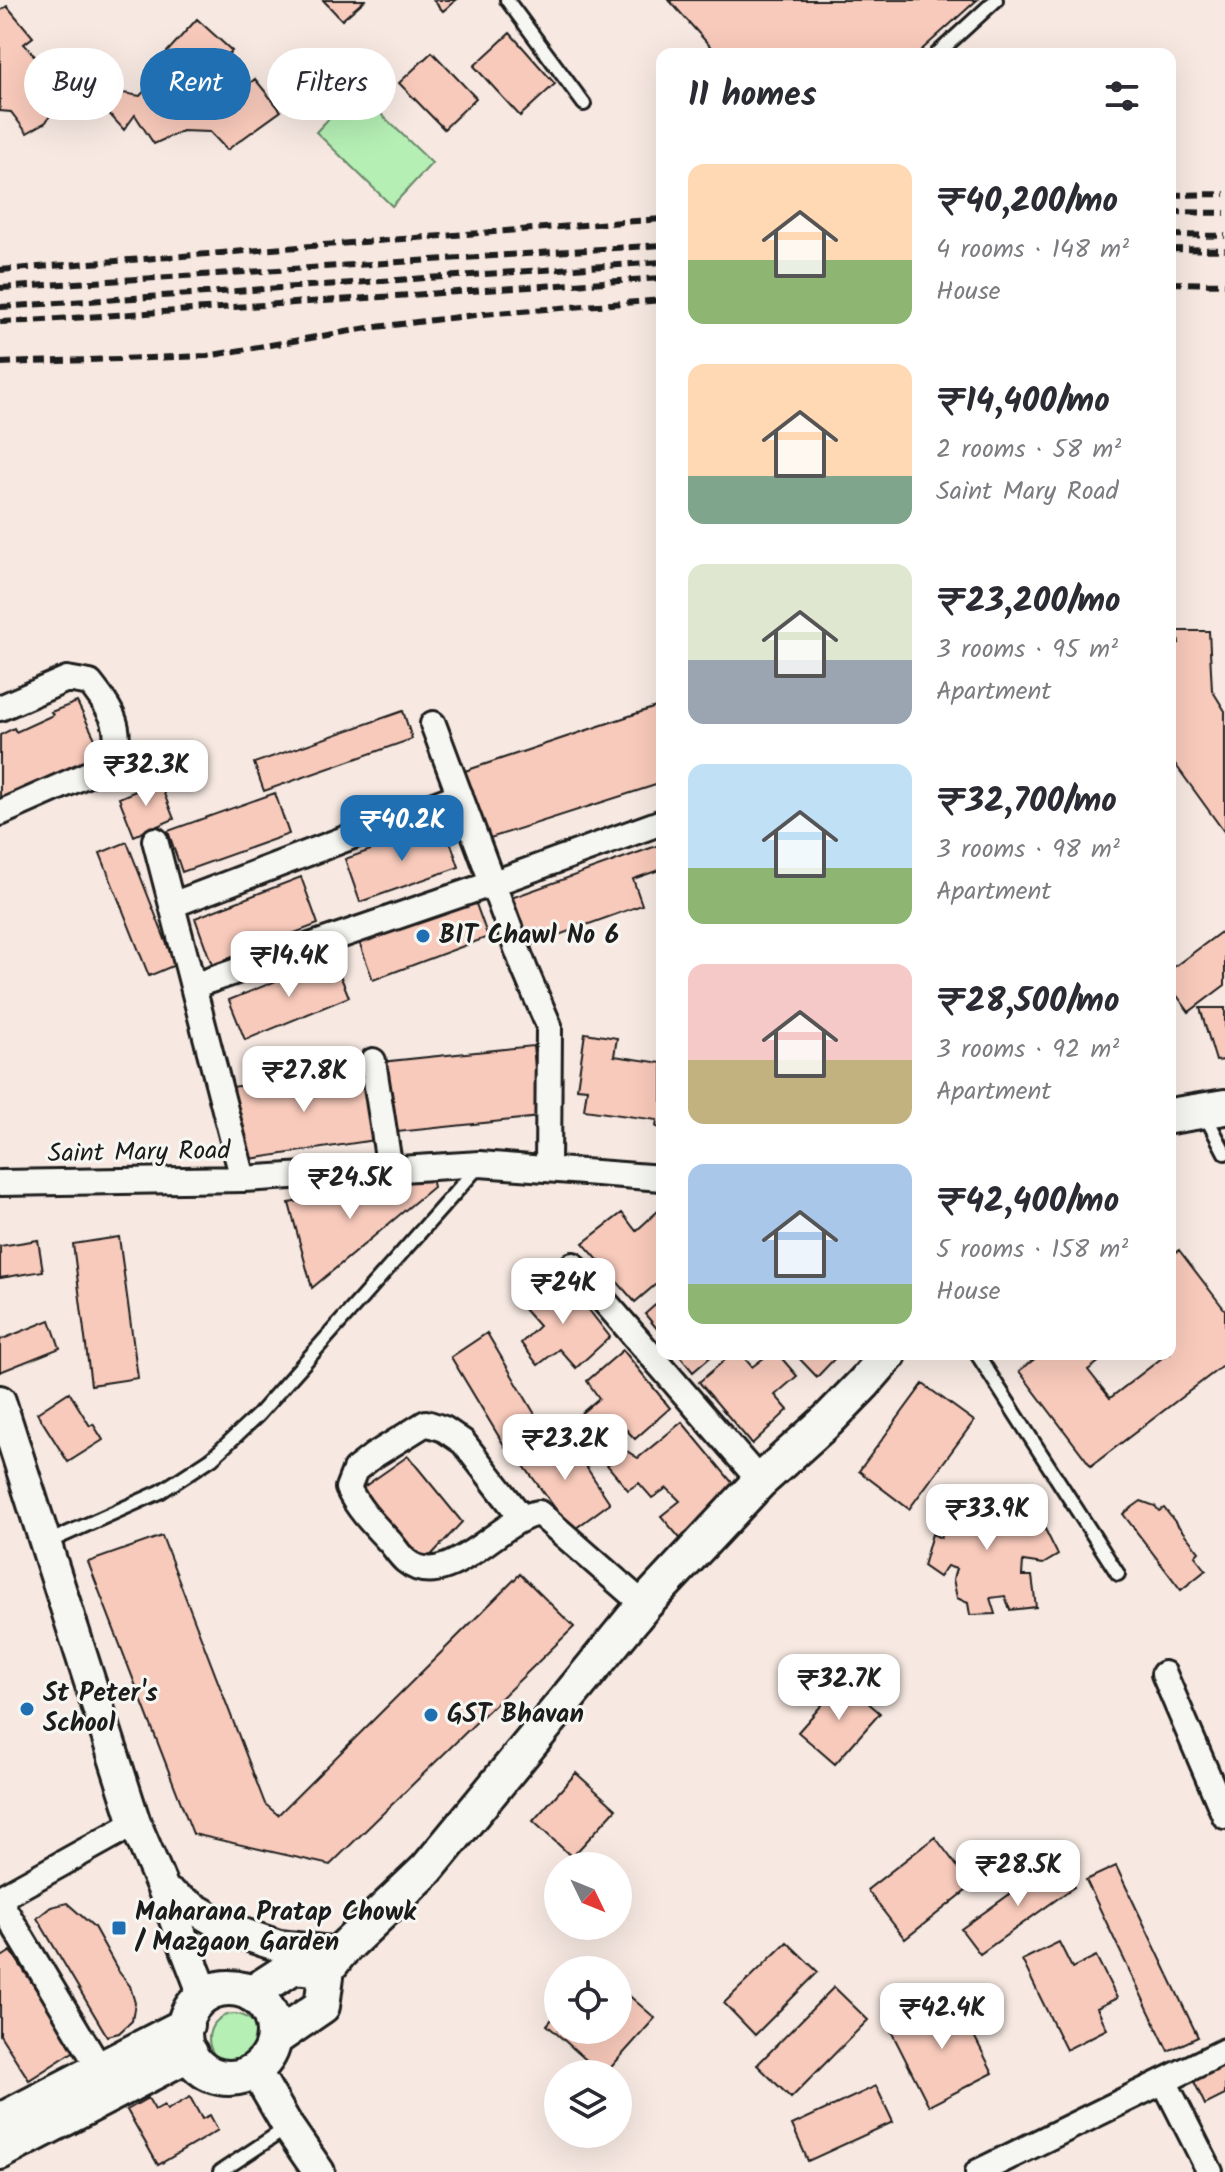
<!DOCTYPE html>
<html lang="en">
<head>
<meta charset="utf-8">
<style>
  body { margin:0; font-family:Kalam,sans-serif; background:#f2f2f3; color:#2b2b33; height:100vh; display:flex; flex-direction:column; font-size:30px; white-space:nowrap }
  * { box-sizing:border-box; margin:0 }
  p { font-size:26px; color:#7c7c81 }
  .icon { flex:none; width:44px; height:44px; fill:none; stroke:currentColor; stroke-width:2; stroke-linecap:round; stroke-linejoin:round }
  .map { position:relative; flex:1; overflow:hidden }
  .drawer { position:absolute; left:656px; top:48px; width:520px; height:1312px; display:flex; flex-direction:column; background:#fff; border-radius:16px; box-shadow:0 8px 32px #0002 }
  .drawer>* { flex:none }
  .top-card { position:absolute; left:24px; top:48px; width:512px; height:72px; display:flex; gap:16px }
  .needle { width:52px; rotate:133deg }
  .buttons { position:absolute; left:544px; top:1852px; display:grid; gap:16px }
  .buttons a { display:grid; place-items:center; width:88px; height:88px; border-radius:50%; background:#fff; box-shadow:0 8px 32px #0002; font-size:40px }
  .price { position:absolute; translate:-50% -68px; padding:0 18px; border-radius:16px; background:#fff; color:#222; font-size:26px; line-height:52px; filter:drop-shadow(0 2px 4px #0008) }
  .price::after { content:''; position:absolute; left:50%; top:48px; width:24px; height:18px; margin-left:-12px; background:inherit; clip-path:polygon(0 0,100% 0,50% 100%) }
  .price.selected { background:#1f6fb2; color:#fff }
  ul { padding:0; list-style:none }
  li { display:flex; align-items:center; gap:24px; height:200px; padding:0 32px }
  li span { display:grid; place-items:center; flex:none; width:224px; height:160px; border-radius:16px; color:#555 }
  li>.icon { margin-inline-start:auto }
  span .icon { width:96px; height:96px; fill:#fffc; stroke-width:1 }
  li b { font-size:34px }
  h2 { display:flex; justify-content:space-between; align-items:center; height:96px; padding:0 32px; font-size:34px }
  .chip { padding:0 28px; border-radius:36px; background:#fff; box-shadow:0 8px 32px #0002; font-size:28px; line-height:72px }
  .chip.selected { background:#1f6fb2; color:#fff }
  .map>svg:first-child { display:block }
</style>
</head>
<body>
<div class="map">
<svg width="1225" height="2172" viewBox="0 0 1225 2172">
  <rect width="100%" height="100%" fill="#f7e9e2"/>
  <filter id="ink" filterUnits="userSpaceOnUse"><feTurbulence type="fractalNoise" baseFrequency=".0125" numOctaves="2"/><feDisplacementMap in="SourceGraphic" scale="16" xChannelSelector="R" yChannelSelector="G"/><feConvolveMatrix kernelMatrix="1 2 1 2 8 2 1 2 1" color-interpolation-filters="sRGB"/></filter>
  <g filter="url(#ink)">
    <path fill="#b5efb4" stroke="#688668" stroke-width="2" d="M356 90 432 163 392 206 316 132Z
      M209 2039a25 25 0 1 1 50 0a25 25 0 1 1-50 0Z"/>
    <path fill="#f8cabb" stroke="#1c1c1c" stroke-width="2" d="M323 0H365L342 20Z
      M433 0H456L443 11Z
      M669 0H977L917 54H717Z
      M7 6 33 37 24 44 46 69 54 62 85 99 72 113 57 104 46 122 27 133 11 112 0 111V11Z
      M197 19 232 51 221 60 244 88 255 79 281 111 227 150 210 132 182 131 154 144 135 115 124 130 103 107 123 93 140 96 157 77 156 64Z
      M510 33 555 84 520 116 474 66Z
      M432 52 476 98 444 129 399 83Z
      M1177 631H1209L1212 690 1225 711V833L1170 757V642L1179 643Z
      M77 702 104 757 0 805V735L14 728 16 732 53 715 51 712Z
      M662 705V783L484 840 462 772Z
      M403 711 412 739 264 791 254 763Z
      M159 781 174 819 134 836 119 798Z
      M275 793 289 834 182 872 168 831Z
      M444 824 459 867 360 902 345 859Z
      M127 842 175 965 149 976 100 853Z
      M662 844V869L633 879 642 905 528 946 511 898Z
      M301 877 318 924 212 965 195 918Z
      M472 893 488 937 373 980 357 936Z
      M1225 929V985L1189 1012 1170 986V970Z
      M333 958 349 997 245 1040 229 1000Z
      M1200 1008H1225V1060L1216 1061Z
      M585 1033 617 1038 614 1056 662 1063V1128L656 1127 657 1120 584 1110 587 1089 577 1088Z
      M533 1046 540 1117 388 1133 381 1062Z
      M364 1067 375 1140 243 1160 232 1087Z
      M430 1174 433 1187 312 1288 289 1203Z
      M658 1211 662 1216V1255L659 1258 662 1262V1279L635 1302 583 1243 622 1213 636 1231Z
      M119 1237 138 1378 91 1385 73 1244Z
      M38 1240 43 1271 0 1278V1246Z
      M1179 1250 1225 1310V1364L1091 1466 1019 1371 1041 1354H1109L1088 1370 1110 1398 1167 1354H1170V1257Z
      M563 1277 610 1337 576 1368 559 1349 538 1365 521 1343 539 1326 524 1309Z
      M662 1299V1335L645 1314Z
      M50 1320 60 1348 0 1372V1340Z
      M487 1333 543 1428 507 1450 451 1357Z
      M623 1350 670 1408 635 1439 621 1424 600 1442 578 1416 599 1398 587 1381Z
      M678 1354H714L693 1372Z
      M732 1354H741L752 1367 769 1354H778L797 1376 775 1395 788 1410 752 1444 699 1382Z
      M795 1354H839L817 1377Z
      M923 1384 974 1421 909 1509 859 1471Z
      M69 1392 90 1426 93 1424 103 1440 68 1462 37 1413Z
      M682 1422 735 1486 690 1550 661 1516 680 1501 667 1488 652 1498 639 1483 628 1490 607 1465 625 1450 638 1458Z
      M545 1438 554 1454 569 1441 610 1503 572 1531 516 1455Z
      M408 1456 462 1522 422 1565 358 1491Z
      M950 1483 975 1496 969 1505 986 1510 980 1520 991 1523 1009 1492 1028 1510 1019 1519 1033 1533 1045 1529 1058 1555 1043 1564 1023 1561 1022 1576H1032L1036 1607 1010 1610 1005 1596 990 1598 995 1614 970 1615 968 1603 957 1598 953 1579 956 1569 947 1566 939 1577 923 1566 932 1534 941 1538 948 1523 933 1515Z
      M1141 1501 1155 1506 1159 1511 1164 1508 1199 1552 1195 1556 1206 1570 1181 1590 1123 1514Z
      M162 1536 265 1804 278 1815 520 1574 574 1627 330 1865 193 1834 88 1562Z
      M843 1681 880 1713 835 1764 798 1732Z
      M576 1773 616 1809 572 1857 533 1821Z
      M935 1837 972 1886 905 1939 867 1890Z
      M1056 1861 1074 1887 980 1954 961 1929Z
      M1116 1866 1198 2037 1168 2051 1086 1880Z
      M67 1903 94 1927 119 1972 130 1986 135 2003 132 2021 119 2033 107 2036 37 1918 51 1907Z
      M787 1942 818 1972 755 2035 724 2003Z
      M1059 1942 1072 1968 1096 1956 1117 1998 1097 2008 1107 2029 1066 2050 1022 1960Z
      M11 1951 76 2050 29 2080 0 2035V1958Z
      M618 1986 655 2018 605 2074H602L547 2025 558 2012V2030H618Z
      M834 1987 868 2020 791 2098 757 2065Z
      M954 1996 993 2073 929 2106 890 2029Z
      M1225 2060V2095L1205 2105 1192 2077Z
      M876 2086 893 2122 808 2161 792 2125Z
      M190 2097 202 2119 210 2115 218 2130 158 2165 127 2110 148 2098 155 2110 164 2105 167 2110Z"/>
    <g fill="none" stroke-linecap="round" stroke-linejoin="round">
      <g stroke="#1c1c1c" stroke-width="18">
        <path id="service" d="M507 0 584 104
          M937 54 996 0
          M1204 1113 1225 1153
          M977 1354 1118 1574
          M46 1543 160 1492 212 1458 257 1416 478 1167
          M220 2172 288 2127"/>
      </g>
      <g stroke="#1c1c1c" stroke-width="30">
        <path id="minor" d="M0 708 67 679 90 683C112 711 125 729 111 764L0 813
          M433 724 525 970 549 1026 548 1169
          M155 840 243 1179
          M172 905 460 795
          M193 986 494 883 662 822
          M373 1061 390 1170
          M0 1183 243 1179 480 1164 662 1178
          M573 1265 760 1481
          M522 1518 463 1442 444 1429 426 1423 373 1456 355 1470 348 1488C358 1509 374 1525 390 1542 395 1548 400 1556 406 1561 447 1595 501 1517 539 1513L644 1605
          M1164 1674 1225 1816
          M0 1898 135 1823
          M0 1902 100 2069
          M1164 2081 1210 2172
          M978 2172 1225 2051"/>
      </g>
      <g stroke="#1c1c1c" stroke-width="36">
        <path id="tertiary" d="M0 1401 135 1823 164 1891 204 1995
          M164 1891 231 1930 279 1946 339 1953
          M255 2070 288 2127 319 2172"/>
      </g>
      <g stroke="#1c1c1c" stroke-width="40">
        <path id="secondary" d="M1170 1116 1225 1107
          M184 2033a45 45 0 1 1 90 0a45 45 0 1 1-90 0Z
          M251 1994 294 1966 327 1969
          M274 2039 322 2006 327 1969 339 1953 427 1869 644 1605 760 1481 829 1419 864 1383 889 1354
          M0 2121 186 2025
          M0 2152 190 2053"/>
      </g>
      <use href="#service" stroke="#f6f6f2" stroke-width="12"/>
      <use href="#minor" stroke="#f6f6f2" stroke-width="24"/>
      <use href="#tertiary" stroke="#f6f6f2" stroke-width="30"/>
      <use href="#secondary" stroke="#f6f6f2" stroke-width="34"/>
      <path stroke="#1c1c1c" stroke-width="6" stroke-dasharray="12 6" stroke-linecap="butt" d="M1170 195 1225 194
        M1170 212 1225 213
        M1170 235 1225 236
        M1170 249 1225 250
        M0 270 662 219
        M1170 283 1225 284
        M0 288 662 245
        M0 307 662 262
        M0 322 28 321 662 278
        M0 363 207 356 368 328 483 314 662 300"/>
    </g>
  </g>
  <g fill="#1f6fb2" stroke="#f6f6f2" stroke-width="3">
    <circle cx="423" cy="936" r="8"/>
    <circle cx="27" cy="1709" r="8"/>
    <circle cx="431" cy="1715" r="8"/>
    <rect x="111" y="1920" width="16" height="16" rx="4"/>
  </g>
  <g text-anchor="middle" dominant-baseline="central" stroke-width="6" stroke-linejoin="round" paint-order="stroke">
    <g font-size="26" font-weight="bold" fill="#1c1c1c" stroke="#f6f6f2" text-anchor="start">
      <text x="439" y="936">BIT Chawl No 6</text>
      <text x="43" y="1694">St Peter's<tspan x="43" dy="30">School</tspan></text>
      <text x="447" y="1715">GST Bhavan</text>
      <text x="135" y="1913">Maharana Pratap Chowk<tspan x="135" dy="30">/ Mazgaon Garden</tspan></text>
    </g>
    <g font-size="26" fill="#1c1c1c" stroke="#f6f6f2">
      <text transform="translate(139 1153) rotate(-1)">Saint Mary Road</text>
    </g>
  </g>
</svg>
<div class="buttons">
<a><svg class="needle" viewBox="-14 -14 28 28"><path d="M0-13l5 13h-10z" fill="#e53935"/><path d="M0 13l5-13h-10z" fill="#7c7c81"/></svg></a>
<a><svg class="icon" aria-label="locate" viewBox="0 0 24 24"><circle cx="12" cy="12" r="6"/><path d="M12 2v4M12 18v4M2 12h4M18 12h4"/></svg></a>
<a><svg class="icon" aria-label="layers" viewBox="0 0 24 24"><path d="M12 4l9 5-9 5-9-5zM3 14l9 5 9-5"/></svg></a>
</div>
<b class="price" style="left:146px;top:808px">₹32.3K</b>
<b class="price selected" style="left:402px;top:863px">₹40.2K</b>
<b class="price" style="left:289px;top:999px">₹14.4K</b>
<b class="price" style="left:304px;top:1114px">₹27.8K</b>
<b class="price" style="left:350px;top:1221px">₹24.5K</b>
<b class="price" style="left:563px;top:1326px">₹24K</b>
<b class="price" style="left:565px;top:1482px">₹23.2K</b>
<b class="price" style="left:987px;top:1552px">₹33.9K</b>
<b class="price" style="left:839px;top:1722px">₹32.7K</b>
<b class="price" style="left:1018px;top:1908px">₹28.5K</b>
<b class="price" style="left:942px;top:2051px">₹42.4K</b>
<div class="top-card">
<a class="chip">Buy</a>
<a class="chip selected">Rent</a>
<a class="chip">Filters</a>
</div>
<section class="drawer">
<h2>11 homes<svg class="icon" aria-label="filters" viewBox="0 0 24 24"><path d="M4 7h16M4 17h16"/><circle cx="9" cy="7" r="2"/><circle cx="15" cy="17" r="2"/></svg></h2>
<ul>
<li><span style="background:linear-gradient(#ffd9b3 60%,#8fb573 0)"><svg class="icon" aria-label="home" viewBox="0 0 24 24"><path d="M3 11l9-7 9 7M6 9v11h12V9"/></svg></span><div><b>₹40,200/mo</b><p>4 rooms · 148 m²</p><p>House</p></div></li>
<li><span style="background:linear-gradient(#ffd9b3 70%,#7fa58c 0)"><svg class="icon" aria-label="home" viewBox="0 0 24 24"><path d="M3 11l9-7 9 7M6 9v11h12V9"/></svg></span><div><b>₹14,400/mo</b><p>2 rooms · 58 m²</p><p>Saint Mary Road</p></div></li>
<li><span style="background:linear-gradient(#dfe7d0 60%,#9aa5b1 0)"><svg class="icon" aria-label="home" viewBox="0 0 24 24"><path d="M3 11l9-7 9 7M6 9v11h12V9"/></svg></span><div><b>₹23,200/mo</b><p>3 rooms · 95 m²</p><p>Apartment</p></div></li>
<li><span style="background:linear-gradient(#bfe0f5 65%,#8fb573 0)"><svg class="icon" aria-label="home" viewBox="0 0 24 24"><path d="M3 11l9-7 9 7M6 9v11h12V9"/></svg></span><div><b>₹32,700/mo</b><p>3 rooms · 98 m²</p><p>Apartment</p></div></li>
<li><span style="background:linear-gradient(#f6c9c9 60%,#c2b280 0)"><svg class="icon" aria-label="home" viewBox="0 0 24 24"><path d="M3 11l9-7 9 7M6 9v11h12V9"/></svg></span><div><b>₹28,500/mo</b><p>3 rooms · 92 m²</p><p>Apartment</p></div></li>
<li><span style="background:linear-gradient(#a9c7e8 75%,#8fb573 0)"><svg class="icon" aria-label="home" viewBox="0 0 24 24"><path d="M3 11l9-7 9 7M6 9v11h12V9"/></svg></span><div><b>₹42,400/mo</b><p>5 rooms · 158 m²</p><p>House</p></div></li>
</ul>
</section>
</div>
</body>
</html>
